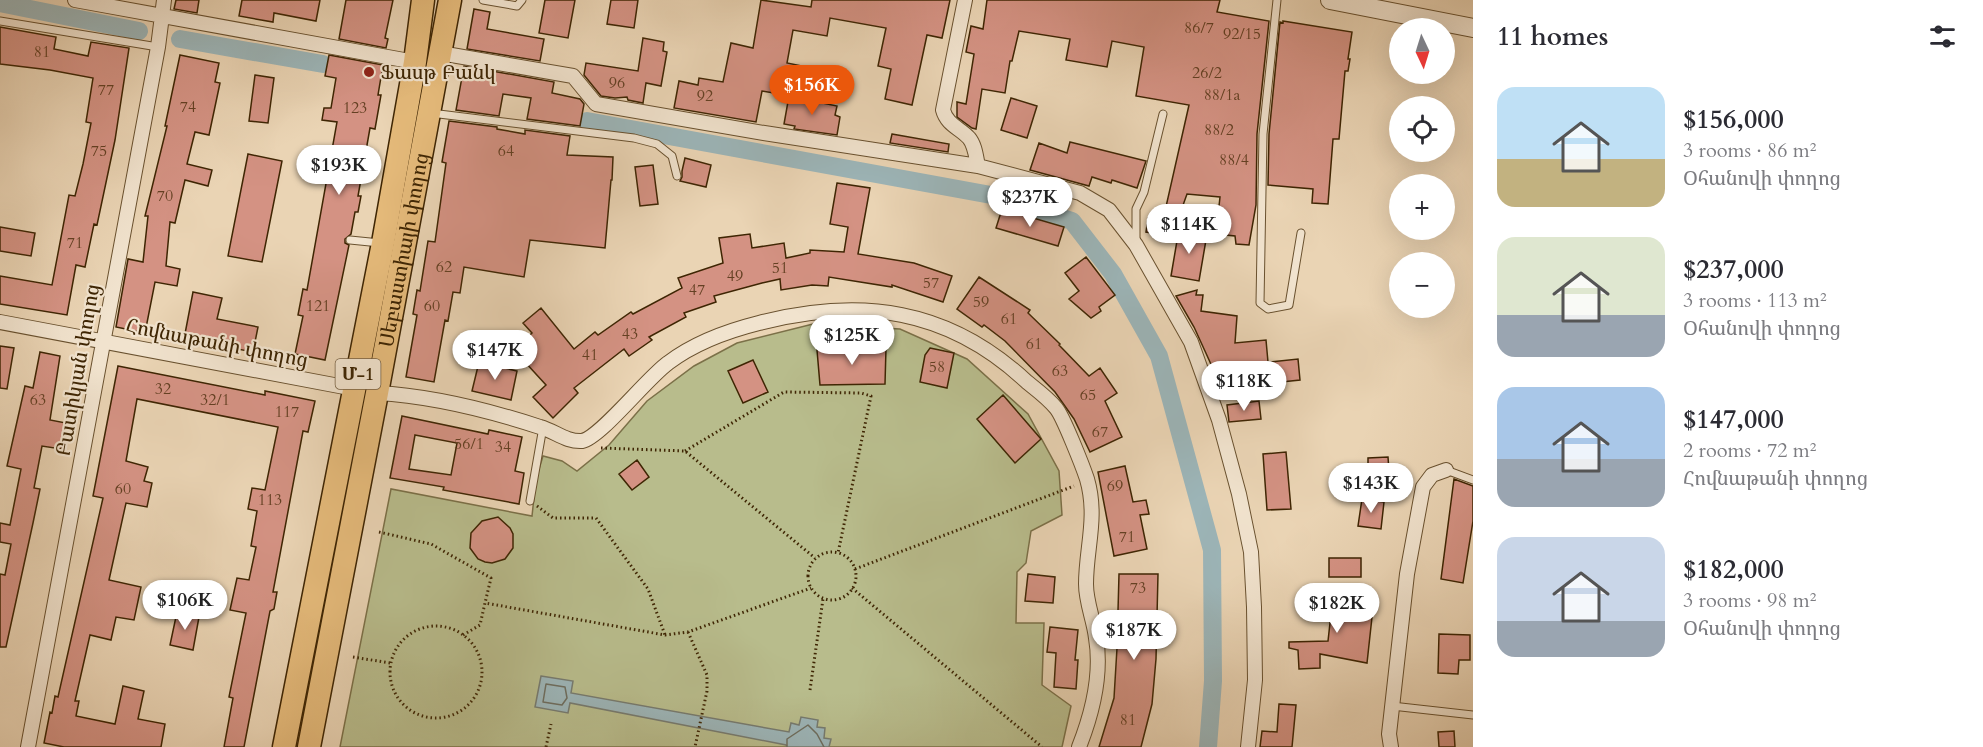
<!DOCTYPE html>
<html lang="en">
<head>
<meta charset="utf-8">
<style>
  body { margin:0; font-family:Cardo,"Noto Serif Armenian",serif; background:#f2f2f3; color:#2b2b33; height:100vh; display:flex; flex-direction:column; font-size:22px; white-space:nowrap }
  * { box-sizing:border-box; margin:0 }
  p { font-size:20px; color:#7c7c81 }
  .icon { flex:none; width:33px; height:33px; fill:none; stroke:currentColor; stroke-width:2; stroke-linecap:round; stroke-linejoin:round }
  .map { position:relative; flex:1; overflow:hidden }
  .panel { display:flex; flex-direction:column; background:#fff; width:510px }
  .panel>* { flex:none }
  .needle { width:39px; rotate:176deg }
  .controls { position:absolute; left:1389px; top:18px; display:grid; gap:12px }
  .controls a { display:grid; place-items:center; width:66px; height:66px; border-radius:50%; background:#fff; box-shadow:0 6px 24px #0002; font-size:30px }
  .price { position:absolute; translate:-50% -51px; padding:0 14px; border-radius:21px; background:#fff; color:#222; font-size:20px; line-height:39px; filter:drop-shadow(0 2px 3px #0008) }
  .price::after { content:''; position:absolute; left:50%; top:36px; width:18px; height:14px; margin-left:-9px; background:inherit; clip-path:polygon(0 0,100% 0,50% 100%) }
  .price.selected { background:#ea580c; color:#fff }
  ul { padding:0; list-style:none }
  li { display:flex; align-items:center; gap:18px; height:150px; padding:0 24px }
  li span { display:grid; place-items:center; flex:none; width:168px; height:120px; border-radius:18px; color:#555 }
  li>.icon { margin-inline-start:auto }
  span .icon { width:72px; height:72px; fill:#fffc; stroke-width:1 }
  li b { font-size:26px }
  h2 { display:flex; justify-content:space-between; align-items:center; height:72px; padding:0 24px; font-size:26px }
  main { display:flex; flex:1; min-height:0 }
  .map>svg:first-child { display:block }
</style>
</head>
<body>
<main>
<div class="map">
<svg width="1473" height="747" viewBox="0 0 1473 747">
  <rect width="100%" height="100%" fill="#ead4b4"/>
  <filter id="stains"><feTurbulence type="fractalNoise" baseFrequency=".00333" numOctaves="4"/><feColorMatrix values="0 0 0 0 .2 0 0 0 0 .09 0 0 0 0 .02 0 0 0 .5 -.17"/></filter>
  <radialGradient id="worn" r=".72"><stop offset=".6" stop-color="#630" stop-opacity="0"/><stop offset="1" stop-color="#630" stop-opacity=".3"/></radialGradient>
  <path fill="#b8bc8c" stroke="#7b7048" stroke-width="1.5" d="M813 324 900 329 967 359 1028 414 1059 471 1062 515 1031 531 1026 563 1017 572 1016 623H1044L1042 685 1071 706 1062 747H340L391 489 532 516 536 479 543 456 562 461 577 471 609 445 647 401 694 366 737 343Z"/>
  <path fill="#9cb5b8" stroke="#767b70" stroke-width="1.5" d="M541 676 573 681 571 693 789 732 791 723 799 725 801 717 818 720 817 727 825 728 824 738 831 739 829 747H787L786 745 570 703 568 713 535 707Z"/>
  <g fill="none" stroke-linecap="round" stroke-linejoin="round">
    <path stroke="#6d6d5e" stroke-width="1.5" d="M546 684 565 687 567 698 562 705 543 702Z
      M787 747V739L808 725 817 734 824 747"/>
    <path stroke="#9cb5b8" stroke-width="18" d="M0 3 139 31
      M180 39 323 64
      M587 121 991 195 1072 221 1113 274 1159 356 1212 550 1213 681 1208 747"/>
  </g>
  <path fill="#d49283" stroke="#3e2503" stroke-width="1.5" fill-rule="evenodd" d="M176 0H199L197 13 174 9Z
    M242 0H320L316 21 274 13 273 22 239 16Z
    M346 0H393L385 38 388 39 386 48 339 39Z
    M545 0H575L568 38 539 33Z
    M611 0H638L634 28 607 24Z
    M761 0 811 7 812 0H950L942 38 927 35 912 105 885 99 891 69 878 66 886 28 830 18 827 36 793 30 787 63 802 66 797 97 762 91 756 122 674 108 679 81 698 85 699 78 723 82 731 43 753 48Z
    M987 0H1220L1217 12 1269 21 1257 134 1256 205 1249 245 1236 244 1235 236 1216 234 1220 197 1187 194 1172 236 1146 232 1148 218 1163 220 1189 105 1136 96 1144 47 1112 41 1107 67 1066 60 1070 39 1019 31 1012 61H1010L1005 93 982 89 976 129 972 128 957 117V102L966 104 974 54 966 52 971 26 983 29Z
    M474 9 490 12 487 29 544 39 540 61 467 49Z
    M1283 21 1352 32 1348 59H1350L1348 71H1345L1339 139H1333L1328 204 1312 203 1313 189 1268 185 1269 134 1280 22 1283 23Z
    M0 27 56 37 54 49 88 56 91 42 129 48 115 140 97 225 94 224 85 267 76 265 67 315 0 304V276L52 285 69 195 75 196 83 164 91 123 86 122 93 78 50 70 0 64Z
    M643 38 664 42 663 51 667 52 661 86 646 83 643 103 628 100 627 97 615 98 601 96 584 75 586 63 638 71Z
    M180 55 219 63 215 82 220 83 209 135 195 132 187 164 212 170 208 186 185 180 175 223 170 222 166 266 180 269 177 286 155 282 145 333 116 327 128 259 143 262 148 216H145L167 126H165Z
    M329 55 383 65 378 95H381L375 129 370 128 358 196H361L358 212H355L351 234 345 239V243L349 245 325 360 295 354 303 316 298 315 303 289 307 290 337 122 322 120 324 108H331L336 78 325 76Z
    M464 66 554 82 552 93 580 99 584 104 580 126 527 119 531 98 503 94 499 116 456 110Z
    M255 75 274 78 268 123 249 121Z
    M789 96 837 106 835 115 840 117 837 135 794 129 795 126 784 124Z
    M1011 98 1037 106 1027 138 1001 130Z
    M449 121 497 127V129L525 134V130L570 136 567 155 613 157 612 180H611L605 248 530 240 524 277 464 267 460 293 453 292 448 321 445 320 434 382 406 377 417 315 413 314 417 290 420 291 428 241 435 242 446 163 442 162Z
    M892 134 949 144 948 152 890 143Z
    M1070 142 1146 161 1137 188 1112 180 1111 183 1092 177 1089 186 1030 170 1039 143 1067 153Z
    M248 154 282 161 262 262 228 256Z
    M685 158 711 165 706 187 680 181 682 177V171Z
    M653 165 658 204 640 206 635 167Z
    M837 183 870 188 858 254 914 263 952 276 943 302 892 285V287L829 277 828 286 812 285 781 290 780 279 762 283 714 296 716 302 684 313 686 317 649 337 652 340 629 356 624 349 574 388 578 393 553 418 533 397 546 385 514 350 532 333 523 323 541 308 574 349 595 332 598 335 631 312 633 314 682 288 678 278 723 263 719 238 750 234 752 248 784 243 786 258 810 253V250L844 252 848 227 830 224Z
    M1002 209 1064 227 1058 246 996 228Z
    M0 227 35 233 31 256 0 251Z
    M1179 229 1207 234 1199 281 1171 276Z
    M1086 257 1115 295 1099 307 1101 311 1091 318 1069 299 1079 291 1065 273Z
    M979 277 1030 310 1028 313 1060 344 1059 345 1089 376 1100 368 1117 393 1105 401 1122 437 1090 452 1074 419 1055 392 1005 341 984 325 982 327 957 309Z
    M1197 290 1196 295H1203L1201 311 1237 316 1235 343 1266 340 1268 362 1228 366 1230 372 1215 373 1194 327 1176 296Z
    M193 292 222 298 217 319 258 327 253 352 184 339Z
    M0 346 14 348 7 389 0 388Z
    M845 348H886L885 384 820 385 817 350Z
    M930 348 954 353 947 388 920 382 925 355Z
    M40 352 60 356 50 420 66 423 61 449 42 446 34 488 40 489 33 523 6 647H0V574L5 575 11 544 0 542V523L10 525 21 469 7 466 25 386 33 388Z
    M1298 359 1300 380 1272 383 1270 362Z
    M753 360 768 392 743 403 728 371Z
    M479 362 517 371 511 400 472 391Z
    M118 366 265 395V391L315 401 308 432 303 431 273 592H277L274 609 270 611 244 747H224L233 698 229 697 246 613 230 610 237 578 249 580 256 547 251 546 257 511 248 509 252 488 265 490 278 427 137 399 126 461 148 467 144 481 152 483 147 507 126 503 109 580 141 587 134 620 116 617 111 640 90 635 75 701H79L76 716 115 724 123 686 144 691 138 719 165 724 161 747H64L44 743 50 712 52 713 55 696 58 697 103 498 93 496Z
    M1003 395 1041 439 1015 463 977 419Z
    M1259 401 1261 419 1229 422 1227 405Z
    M402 416 488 434 489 430 522 437 515 471 524 473 519 504 443 490 444 487 390 478ZM415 435 457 443 451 475 409 469Z
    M1286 452 1291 509 1267 510 1263 454Z
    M1388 457 1389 471 1368 472V458Z
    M637 460 649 477 632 490 619 474Z
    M1125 466 1133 502 1146 500 1149 514 1140 515 1147 549 1114 556 1098 472Z
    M1454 479 1473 486V521L1463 583 1441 579Z
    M1362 499 1384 502 1381 529 1358 526Z
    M498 517 510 528 513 534V548L505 559 492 563 485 562 478 559 470 548 471 533 482 521Z
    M1329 558H1361V577H1329Z
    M1028 574 1055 577 1053 603 1025 601Z
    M1119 574H1158L1156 659 1152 704 1141 747H1099L1114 698 1117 648Z
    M1305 597 1373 608 1367 663 1320 654V668L1299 669 1298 650 1289 648V642L1328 641 1331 614 1303 610Z
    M177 612 199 617 193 650 170 645Z
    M1050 627 1078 630 1075 660H1078L1076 689 1054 687 1056 653 1047 652Z
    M1439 634 1470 635V660H1459L1458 674 1438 673Z
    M1279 704 1296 705 1292 747H1260L1262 731 1277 732Z
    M1454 731 1455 747H1439L1438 732Z"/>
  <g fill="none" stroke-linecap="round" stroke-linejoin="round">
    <g stroke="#69512f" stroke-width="9">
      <path id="service" d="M483 0 517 6 522 0
        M1277 0 1263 134 1260 303 1268 309 1289 305 1301 233
        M0 21 158 47
        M431 113 634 138 657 144 672 156 677 176
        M350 240 380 243
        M1136 242V209L1144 192 1163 114
        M1446 470 1473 480
        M530 501 543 427
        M1392 706 1473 715"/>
    </g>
    <g stroke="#69512f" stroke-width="16">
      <path id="minor" d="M75 0 415 62
        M965 0 943 110C947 125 960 128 969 138 975 145 976 157 978 166
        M440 53 573 76 596 104 764 133 978 166 1080 193 1109 210 1136 245 1191 342 1219 420 1239 494 1251 552 1254 607 1255 680 1248 747
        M0 322 355 389
        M377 393C432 396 488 410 540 427 555 431 566 442 582 441 600 438 647 378 668 363 693 344 727 331 759 323 861 297 948 308 1027 382 1037 390 1048 398 1056 408 1063 416 1083 467 1087 479 1098 517 1086 548 1086 584 1086 603 1094 620 1096 638 1102 674 1092 714 1079 747
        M28 747 158 47 164 0
        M1391 747 1389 734 1407 574 1423 487 1432 475 1446 470"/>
    </g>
    <g stroke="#69512f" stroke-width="20">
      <path id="tertiary" d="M1330 0 1473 28"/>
    </g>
    <g stroke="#3e2503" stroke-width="25">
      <g id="primary">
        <path d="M284 747 383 243 415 62 423 0"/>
        <path id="s1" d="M309 747 377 393 450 0"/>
      </g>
    </g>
    <path stroke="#3e2503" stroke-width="3" stroke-dasharray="1.5 3" stroke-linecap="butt" d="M601 448 685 451 815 558
      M685 451 784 392 861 393 871 396 838 553
      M537 506 553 518H596L648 589 665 635
      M379 532 431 544 491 578 485 603
      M808 576a24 24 0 1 1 48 0a24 24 0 1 1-48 0Z
      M855 569 1074 486
      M852 588 1042 747
      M390 672a46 46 0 1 1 92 0a46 46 0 1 1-92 0Z
      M688 632 707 675V691L695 747
      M463 635 480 625 485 603 665 635 688 632 811 588
      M353 657 390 663
      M810 690 823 599
      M546 747 551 724"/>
    <use href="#service" stroke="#f1e3ce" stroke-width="7"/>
    <use href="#minor" stroke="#f1e3ce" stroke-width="14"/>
    <use href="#tertiary" stroke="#f1e3ce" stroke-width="18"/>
    <use href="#primary" stroke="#e5ba7a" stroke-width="22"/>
  </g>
  <circle fill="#8f2418" stroke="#f1e3ce" stroke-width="2" cx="369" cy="72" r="6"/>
  <g text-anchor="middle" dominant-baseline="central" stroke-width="4.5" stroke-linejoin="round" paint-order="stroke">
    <g font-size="16" fill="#644023">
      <text x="1199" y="28">86/7</text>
      <text x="1242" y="34">92/15</text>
      <text x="42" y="52">81</text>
      <text x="1207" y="73">26/2</text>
      <text x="617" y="83">96</text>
      <text x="106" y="90">77</text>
      <text x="1222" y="95">88/1a</text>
      <text x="705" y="96">92</text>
      <text x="188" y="107">74</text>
      <text x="355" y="108">123</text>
      <text x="1219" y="130">88/2</text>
      <text x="99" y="151">75</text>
      <text x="506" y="151">64</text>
      <text x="1234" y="160">88/4</text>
      <text x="165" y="196">70</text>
      <text x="75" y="243">71</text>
      <text x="444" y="267">62</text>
      <text x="780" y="268">51</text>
      <text x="735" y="276">49</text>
      <text x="931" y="283">57</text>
      <text x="697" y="290">47</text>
      <text x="981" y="302">59</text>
      <text x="318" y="306">121</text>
      <text x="432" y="306">60</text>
      <text x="1009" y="319">61</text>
      <text x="630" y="334">43</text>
      <text x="1034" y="344">61</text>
      <text x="590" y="355">41</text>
      <text x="937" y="367">58</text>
      <text x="1060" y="371">63</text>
      <text x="163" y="389">32</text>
      <text x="1088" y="395">65</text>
      <text x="38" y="400">63</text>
      <text x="215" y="400">32/1</text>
      <text x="287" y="412">117</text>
      <text x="1100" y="432">67</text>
      <text x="469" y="444">56/1</text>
      <text x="503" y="447">34</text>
      <text x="1115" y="486">69</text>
      <text x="123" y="489">60</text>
      <text x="270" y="500">113</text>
      <text x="1127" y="537">71</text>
      <text x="1138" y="588">73</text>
      <text x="1128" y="720">81</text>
    </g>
    <rect fill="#f1e3ce" stroke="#745e40" stroke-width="1.5" x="335.5" y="359" width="45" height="30" rx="4.5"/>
    <g font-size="18" font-weight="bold" fill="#3e2503">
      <text x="358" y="374">Մ-1</text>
    </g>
    <g font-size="20" fill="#3e2503" stroke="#f1e3ce" text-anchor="start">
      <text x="381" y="72">Ֆասթ Բանկ</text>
    </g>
    <g font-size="20" fill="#3e2503" stroke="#f1e3ce">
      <text stroke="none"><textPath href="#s1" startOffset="506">Սեբաստիայի փողոց</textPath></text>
      <text transform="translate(217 343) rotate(11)">Հովնաթանի փողոց</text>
      <text transform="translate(78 370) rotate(-80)">Բատիկյան փողոց</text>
    </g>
  </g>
  <rect width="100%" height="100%" filter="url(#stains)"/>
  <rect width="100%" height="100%" fill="url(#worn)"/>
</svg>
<div class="controls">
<a><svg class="needle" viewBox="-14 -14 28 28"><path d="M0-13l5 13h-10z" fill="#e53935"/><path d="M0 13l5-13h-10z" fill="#7c7c81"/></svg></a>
<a><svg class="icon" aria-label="locate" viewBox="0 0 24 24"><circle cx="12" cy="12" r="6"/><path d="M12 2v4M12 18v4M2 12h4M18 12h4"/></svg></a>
<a>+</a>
<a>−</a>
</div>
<b class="price selected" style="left:812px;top:116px">$156K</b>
<b class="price" style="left:339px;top:196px">$193K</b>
<b class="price" style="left:1030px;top:228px">$237K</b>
<b class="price" style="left:1189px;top:255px">$114K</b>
<b class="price" style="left:852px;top:366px">$125K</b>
<b class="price" style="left:495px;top:381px">$147K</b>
<b class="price" style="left:1244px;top:412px">$118K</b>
<b class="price" style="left:1371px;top:514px">$143K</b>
<b class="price" style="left:185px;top:631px">$106K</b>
<b class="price" style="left:1337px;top:634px">$182K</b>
<b class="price" style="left:1134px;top:661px">$187K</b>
</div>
<section class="panel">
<h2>11 homes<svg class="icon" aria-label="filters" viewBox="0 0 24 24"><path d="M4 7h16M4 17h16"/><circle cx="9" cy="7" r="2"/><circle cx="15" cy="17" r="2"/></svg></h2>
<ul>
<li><span style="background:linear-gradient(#bfe0f5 60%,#c2b280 0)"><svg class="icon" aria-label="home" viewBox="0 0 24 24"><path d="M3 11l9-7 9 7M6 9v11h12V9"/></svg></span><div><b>$156,000</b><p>3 rooms · 86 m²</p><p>Օհանովի փողոց</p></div></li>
<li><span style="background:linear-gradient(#dfe7d0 65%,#9aa5b1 0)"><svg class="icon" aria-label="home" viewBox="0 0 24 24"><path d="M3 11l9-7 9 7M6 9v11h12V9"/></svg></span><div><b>$237,000</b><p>3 rooms · 113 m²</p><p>Օհանովի փողոց</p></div></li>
<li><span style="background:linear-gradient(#a9c7e8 60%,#9aa5b1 0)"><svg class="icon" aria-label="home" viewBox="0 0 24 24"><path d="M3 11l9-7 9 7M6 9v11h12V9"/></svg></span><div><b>$147,000</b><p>2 rooms · 72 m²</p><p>Հովնաթանի փողոց</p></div></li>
<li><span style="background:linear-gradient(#c9d6e8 70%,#9aa5b1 0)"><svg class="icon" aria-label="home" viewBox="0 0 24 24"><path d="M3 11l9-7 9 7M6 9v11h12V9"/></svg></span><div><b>$182,000</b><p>3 rooms · 98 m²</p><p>Օհանովի փողոց</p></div></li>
</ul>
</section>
</main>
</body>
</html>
